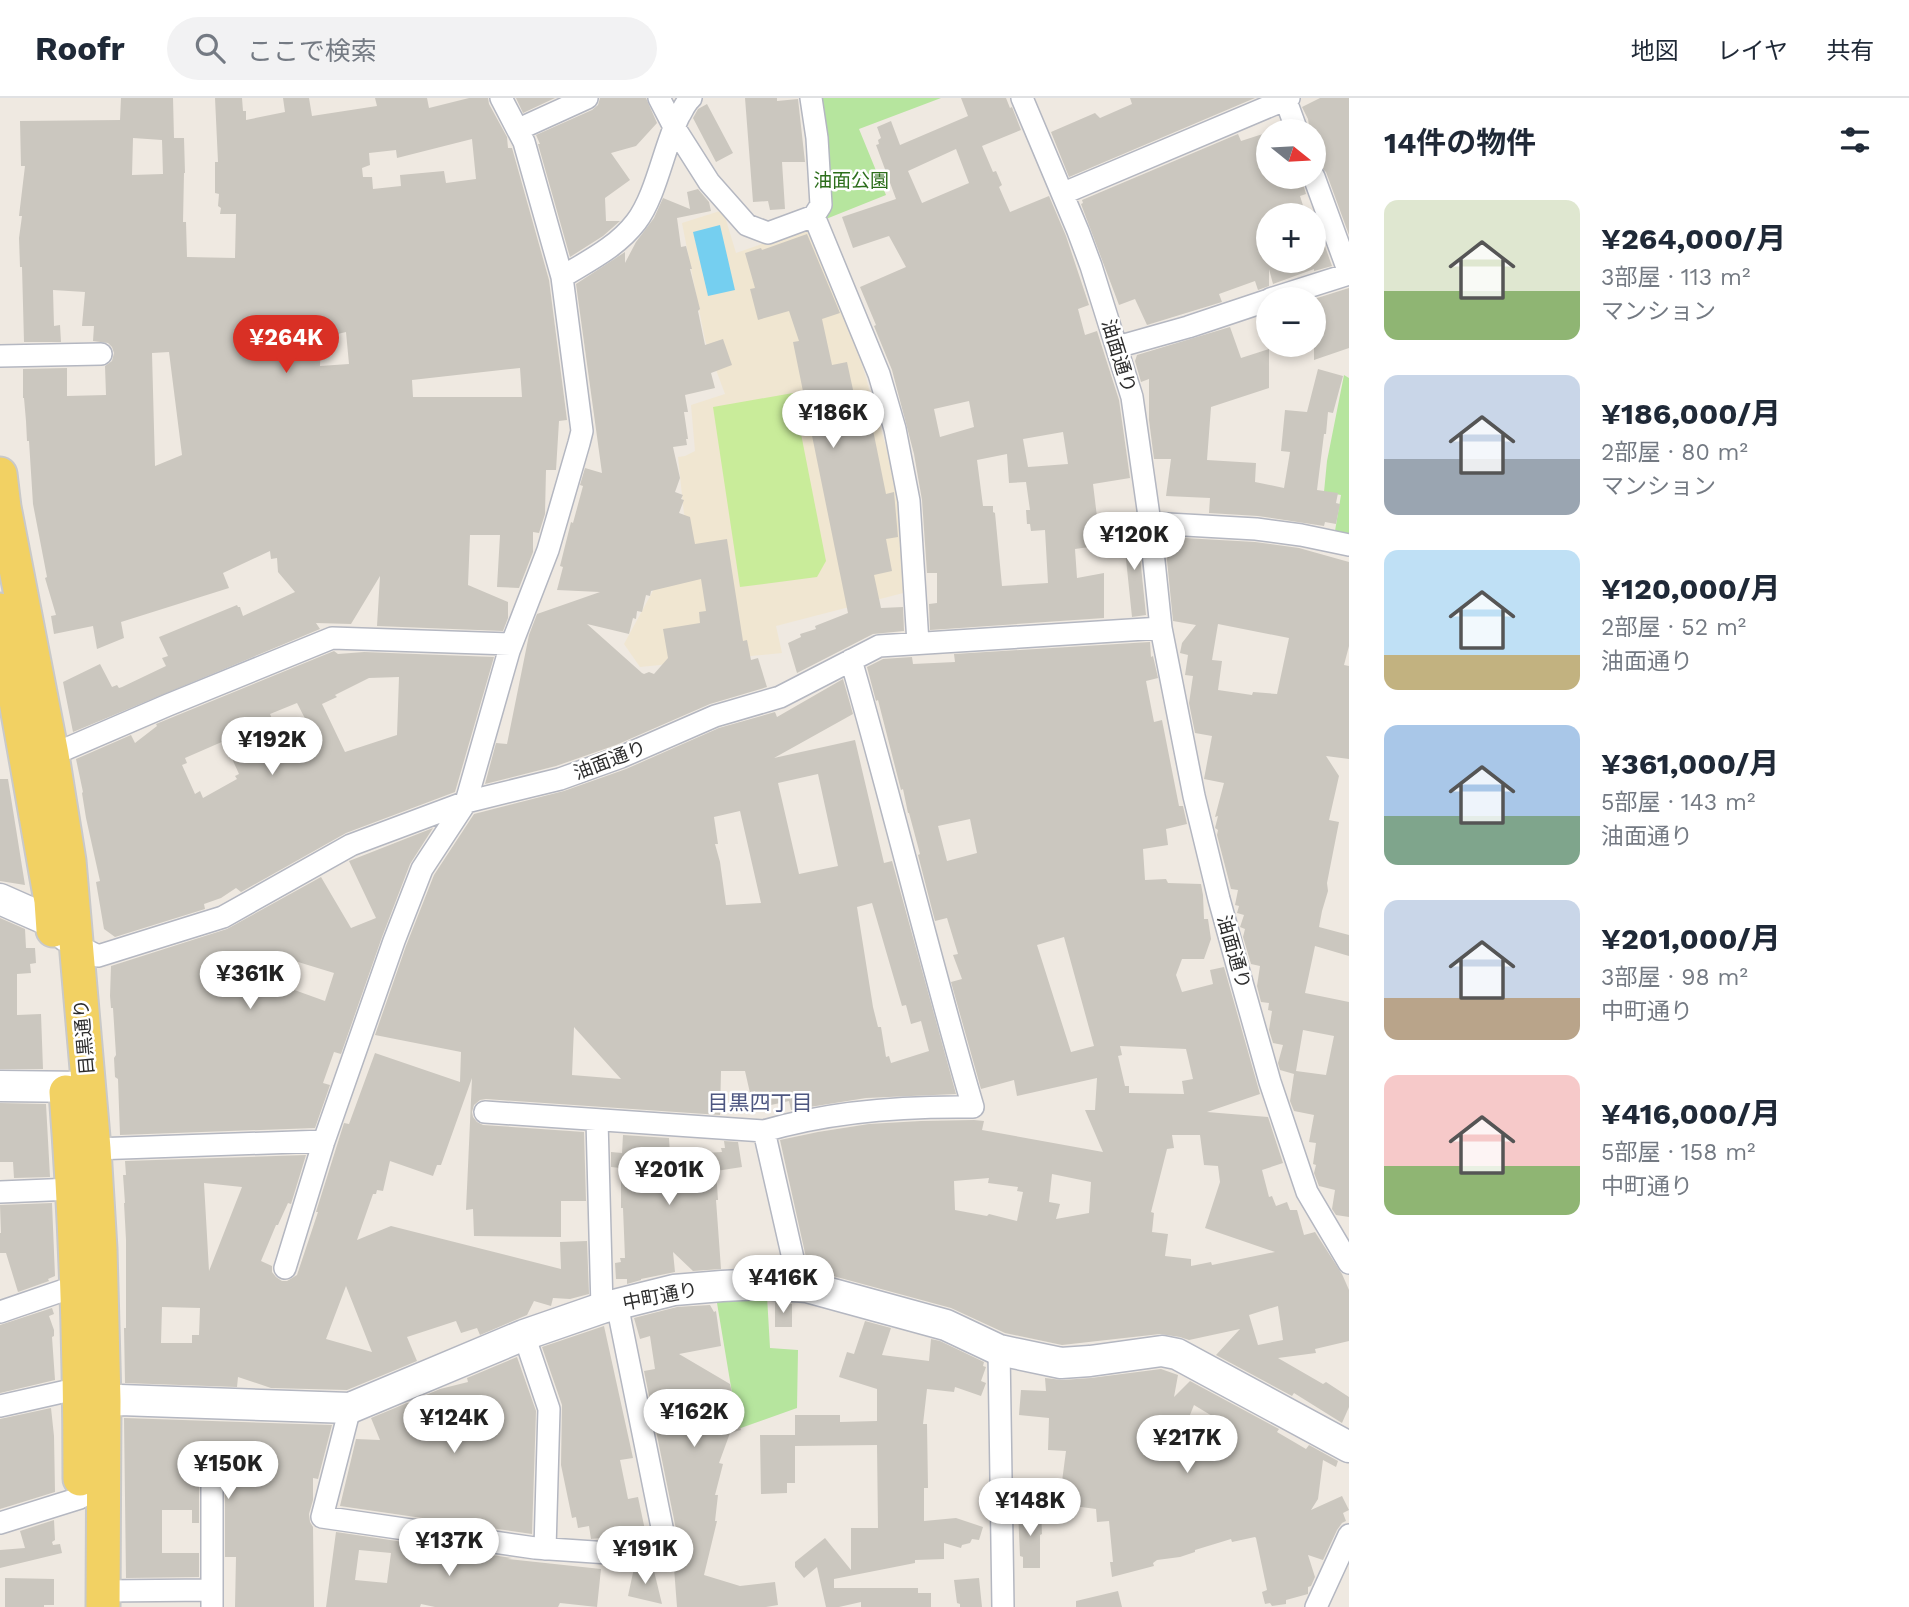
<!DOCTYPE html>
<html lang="ja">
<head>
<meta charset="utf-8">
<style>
  body { margin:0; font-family:"Work Sans","Noto Sans JP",sans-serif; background:#f2f2f3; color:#1f2937; height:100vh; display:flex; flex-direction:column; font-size:26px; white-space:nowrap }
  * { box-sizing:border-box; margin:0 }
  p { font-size:23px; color:#747a83 }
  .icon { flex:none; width:38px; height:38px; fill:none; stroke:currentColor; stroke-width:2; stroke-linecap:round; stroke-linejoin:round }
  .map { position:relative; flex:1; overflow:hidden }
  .panel { display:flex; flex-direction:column; background:#fff; width:560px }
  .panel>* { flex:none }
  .needle { width:46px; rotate:108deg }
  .buttons { position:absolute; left:1256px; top:21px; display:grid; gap:14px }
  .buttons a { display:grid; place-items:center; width:70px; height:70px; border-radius:50%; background:#fff; box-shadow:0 4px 10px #0003; font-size:35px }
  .price { position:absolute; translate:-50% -60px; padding:0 16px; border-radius:24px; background:#fff; color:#222; font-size:23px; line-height:46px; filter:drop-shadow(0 2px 4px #0008) }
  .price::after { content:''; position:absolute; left:50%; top:42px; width:21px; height:16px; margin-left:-10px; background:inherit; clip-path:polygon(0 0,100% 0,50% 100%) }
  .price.active { background:#d93025; color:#fff }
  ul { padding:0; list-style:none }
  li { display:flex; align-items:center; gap:21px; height:175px; padding:0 35px }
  li span { display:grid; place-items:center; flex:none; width:196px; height:140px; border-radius:14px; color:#555 }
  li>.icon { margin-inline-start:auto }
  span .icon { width:84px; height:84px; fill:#fffc; stroke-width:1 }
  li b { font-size:30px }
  h2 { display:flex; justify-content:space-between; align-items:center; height:84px; padding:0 35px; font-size:30px }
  header { display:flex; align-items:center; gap:42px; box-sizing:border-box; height:98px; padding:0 35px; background:#fff; border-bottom:2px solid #e0e1e3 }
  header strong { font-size:33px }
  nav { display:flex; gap:38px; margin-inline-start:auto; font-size:24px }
  .search { width:490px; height:63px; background:#f2f2f3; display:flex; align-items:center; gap:18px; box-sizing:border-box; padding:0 24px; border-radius:38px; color:#747a83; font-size:26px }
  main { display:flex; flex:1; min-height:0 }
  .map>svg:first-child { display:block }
</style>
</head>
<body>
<header>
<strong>Roofr</strong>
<div class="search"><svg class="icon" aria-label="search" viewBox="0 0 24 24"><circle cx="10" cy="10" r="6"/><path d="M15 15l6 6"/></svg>ここで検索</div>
<nav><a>地図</a><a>レイヤ</a><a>共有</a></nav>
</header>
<main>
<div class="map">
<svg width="1349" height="1509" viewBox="0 0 1349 1509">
  <rect width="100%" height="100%" fill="#efe9e1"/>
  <path fill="#f0e6d1" d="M723 112 736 155 808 130 852 232 902 404 907 494 776 528 782 555 640 569 624 546 690 425 684 416 678 359 685 358 695 353 691 307 725 296 705 242 682 125Z"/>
  <path fill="#b6e59e" d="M818 0H941L859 31 886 97 826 121Z
    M1344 277 1349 280V437L1335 433 1341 397 1324 394 1327 363Z
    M767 1198 770 1250 798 1252 797 1310 738 1331 716 1199Z"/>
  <path fill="#c9ec9a" d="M793 295 826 463 817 479 740 489 713 309Z"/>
  <path fill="#75cff0" d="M720 127 735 192 708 198 693 134Z"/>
  <path fill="#cbc7bf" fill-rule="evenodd" d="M121 0H173L174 40H184L185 75H184L183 124H186L187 159 235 160 236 116H220L221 110 218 108 219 96 215 95V64H218L215 0H242L243 13H246V22L285 14 283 0H309L312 18 377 8 375 0H427L429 10 469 0H488L489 6 507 39 508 50H512L549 182 567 322 559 323 556 372H546L545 416 539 435 533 434V454L519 490 497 489 500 437H470L468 487 508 504V520L503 533 377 528 380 478 351 526 316 525 320 531 73 634 63 584 100 566 112 589 117 587 119 590 122 589 166 568 162 560 168 558 159 539 237 507 238 509H240L243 518 295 494 278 474 277 460 271 461 270 453 223 475 229 490 121 524 124 540 97 551 93 528 54 536 51 518 56 517 45 480 47 479 33 406 29 343H27L26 323 24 300H23V271L67 270V298L106 297 105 268 112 263 114 255 112 249 108 245 93 243 94 228H82L85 194 53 192 54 228 60 227 61 244H24L22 169H20L19 140 22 118H19L25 68H21L20 23 120 22ZM133 40 162 42 163 76 132 77ZM472 41 476 81 446 85 444 73 400 77 401 88 373 91 372 79H363L362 70 370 67 369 55 396 52 397 60ZM346 234 349 266 320 268 321 240ZM169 254 182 357 155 368 152 255ZM520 270 522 299H413L412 282Z
    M516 0H555L523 15Z
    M600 0H646L657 25 636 48 611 55 630 82 605 100 606 123H620L603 138 570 159 538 46H540L536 37 592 12 598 7Z
    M745 0H777V3L798 1 805 64H782L785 111 770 112 768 103 753 104Z
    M961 0H1006L1010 10 1012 9 1021 32 982 48 993 74 996 73 1002 87 999 89 1010 114 1049 98 1066 138 1089 207 1078 211 1085 237 1097 233 1119 302 1130 380 1093 386 1098 427H1104V447L1075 451 1077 480 1104 475V520L930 532 929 506 937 505V475H927L922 402 914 356 892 272 874 228 876 227 860 189 906 169 889 138 853 150 842 119 896 101 876 47 879 46 878 42 881 40 877 29 891 23 900 47 968 18ZM956 51 969 85 922 105 908 73ZM969 303 974 329 940 339 934 311ZM1063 334 1068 366 1028 369 1023 341ZM1007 356 1009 385 1026 384 1030 412H1026L1027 426H1030L1031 433 1045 432 1048 485 1002 488 995 415 993 414V408H983L977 362Z
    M1130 0H1255L1069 79 1051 34 1095 15 1100 20 1132 6Z
    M1320 0H1349V137L1326 74 1319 67 1323 64 1319 56 1324 54 1314 33H1310L1308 21 1302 9Z
    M707 6 733 55 716 64 693 20 698 11Z
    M1269 34V79H1301L1306 96 1300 98 1306 117H1269V163H1314V127L1317 126 1332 168 1314 173V171L1273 186 1269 171V188L1258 192 1255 183 1219 196 1222 204 1147 227 1135 201 1119 207 1081 106 1083 105 1082 102 1238 36 1241 43Z
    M698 91 709 104 711 113 677 120 681 149 686 148 692 171H690L700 211 698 213 705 247 723 241 732 267 711 275 715 290 685 297 688 314H684L688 341H686L687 347 673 349 680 380 675 394 683 397 681 401 684 402 679 415 690 419 695 446 727 441 743 543 747 542 751 562 758 560 767 589 710 606 616 647 556 668 485 686 496 645 507 646 529 537 537 516 600 494 557 492 563 469 560 468 571 424 573 425 583 388 580 387 585 370 602 375 576 186 625 154V165L636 144 654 120 663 100 690 111 687 94ZM701 481 706 513 699 514 700 525 663 531 668 560 654 576 649 574 644 576 642 575 587 526 629 536 633 520 636 521 637 513 642 514 646 497 650 498 651 493Z
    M807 136 840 215 822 221 832 267 847 264 855 301 847 303 853 331 872 327 886 396 894 394 898 439 886 441 892 473 874 477 881 510 903 509 904 533 873 536 797 575 788 545 801 539 800 536 816 531 815 528 848 515 793 244 799 243 789 213 758 222 750 191 755 190 745 155 761 150 762 152Z
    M1349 190V250L1314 262V201Z
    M1230 229 1241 260 1269 251V290L1211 309 1207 362 1256 365 1255 384 1284 390 1290 354 1281 353 1285 312 1307 314 1318 271 1343 278 1333 315 1328 314 1326 336H1324L1317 392 1338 395 1336 405 1340 406 1336 426 1325 424 1324 428 1258 418 1209 415 1210 400 1166 398 1171 361H1154L1149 322V281L1141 284 1135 263 1137 257Z
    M1137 430 1146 517 1132 519 1123 432Z
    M1166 439 1255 444 1299 450 1349 464V548L1344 567 1349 568V661L1326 658 1339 678 1329 722 1339 724 1327 785 1328 793 1322 813 1319 829 1349 837V858L1315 848 1305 895 1349 904V1119L1336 1117 1332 1111 1335 1092 1319 1088 1314 1075 1316 1067 1313 1066 1316 1045 1309 1044 1314 1017 1294 1013 1290 1003 1294 976 1280 972 1278 965 1283 947 1273 945 1269 932 1272 913 1268 912 1269 905 1261 904 1257 888 1260 868 1251 866 1243 839 1245 831 1240 829 1244 817 1237 815 1239 808 1235 807 1238 792 1231 791 1217 737 1218 732 1215 730 1218 718 1215 719 1224 685 1204 681 1212 638 1195 635 1189 605 1193 578 1185 577 1188 557 1180 555 1182 545 1196 527 1173 523 1166 452ZM1218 526 1289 540 1277 596 1253 594 1252 597 1218 592 1222 563 1212 562ZM1303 932 1334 938 1326 977 1296 973Z
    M1150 544 1151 559 1153 558 1158 580 1146 583 1154 624 1162 622 1179 708H1183L1187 726 1166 731 1168 747 1143 751 1145 782 1166 781 1168 785 1201 786 1203 797 1204 821H1208L1211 841 1204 861H1182L1176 877 1182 894 1213 886 1210 872 1224 869 1260 996 1207 1014 1268 1019 1283 1065 1262 1072 1269 1099 1272 1098 1276 1108 1287 1104 1290 1112H1297L1304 1137 1315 1134 1342 1176 1349 1192V1243L1315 1251 1316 1255 1278 1260 1323 1286 1326 1284 1349 1299V1309L1342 1325 1294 1295 1292 1298 1216 1257 1240 1231 1189 1242 1180 1239 1160 1236 1062 1247 1005 1235 951 1210 811 1172 812 1163 807 1164 780 1042 818 1034 869 1026 921 1023 974 1022 984 1023 982 1032 1103 1054 1085 1012H1095L1097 980 1017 998 1014 982 981 991 951 884 962 881 953 857 958 856 947 820 935 823 918 757 920 756 909 715H908L903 691 901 692 878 602 876 603 867 569 883 561 912 559 913 566 955 564 954 556ZM970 721 977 755 947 763 938 728ZM1064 839 1094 948 1071 954 1037 847ZM1120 948 1186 951 1193 981 1182 983 1184 996 1129 995V988H1125L1118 958 1122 957ZM1172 1037H1200L1204 1067 1218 1068 1220 1084 1205 1130 1275 1154 1212 1167 1211 1164 1191 1168V1161L1165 1158 1168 1136 1152 1134 1154 1115 1151 1114 1167 1051 1174 1050ZM1052 1076 1091 1084 1089 1115 1056 1121 1060 1106 1049 1104ZM989 1080 988 1085 1018 1089 1017 1093 1023 1094 1017 1123 989 1116 987 1118 955 1112 954 1083ZM1278 1208 1283 1242 1258 1247 1249 1217Z
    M334 553 338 556 364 554 494 559 455 694 346 735 241 794 236 790 221 800 204 806 205 811 115 839 104 831 96 784 100 783 86 720 82 695 83 694 76 661 131 637 135 645 157 628 156 626ZM399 579 397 637 345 654 322 606 337 599 335 597 369 580ZM297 605 315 640 286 653 270 616ZM224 643 239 676 235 678 237 681 203 700 200 693 195 696 182 667 187 665 185 660Z
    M843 581 853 616 774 660 855 642 884 765 892 763 956 996 866 1000 791 1012 789 1003 762 1009 760 999H756L755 993 750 995 745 973H721L720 1017 486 1001 480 1002 474 1007 472 1014 473 1019 477 1024 483 1027 584 1034 586 1103H561V1139L474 1138 473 1111 466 1112 472 980 441 1067H437L433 1078 390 1063 383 1093 377 1092 376 1096H373L357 1142 391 1128 561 1171 560 1144 587 1143 589 1196 570 1201 553 1200 551 1208 534 1203 527 1217 480 1237 477 1230 461 1235 456 1223 407 1239 417 1263 347 1292 271 1290 238 1279 237 1289 125 1285 124 1230H126V1142L124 1105H125L123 1077H126L125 1063 306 1057 291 1106 288 1105 278 1127H276L261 1163 272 1168V1174L276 1179 282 1183H287L297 1177 318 1114H316L344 1025 349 1026 375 955 460 984 461 954 375 937 406 848 434 777 474 716 564 693 626 671 719 630 775 614 777 619ZM818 676 838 768 799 776 778 685ZM740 713 761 805 726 807 720 764 715 746H718L714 719ZM872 805 902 908 906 907 911 926 921 923 929 953 891 965 889 958 886 959 881 929H878L873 909 857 809ZM574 929 621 981 572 977ZM204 1085 242 1089 209 1173ZM346 1188 372 1254 326 1241ZM162 1209 200 1210 199 1237H192V1245H161Z
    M0 681H8L25 787 0 783Z
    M433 730 410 766 382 839 341 956 334 954 323 985 330 987 315 1030 120 1037 118 981 115 979 114 960 116 957 113 910H111L110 898 111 868 227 831 321 779 351 830 376 820 349 763ZM272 856 334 875 325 903 286 889Z
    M0 820 25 831 26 850H35L36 865 30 866 31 875 17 876V917L41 916 43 971H0Z
    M0 1005 46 1006 50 1079 14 1080 13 1064H0Z
    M623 1037 669 1040 670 1057 722 1054 721 1050H725L724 1043 738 1044 742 1069 716 1073 718 1102H716L721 1171 693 1173 673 1154 675 1174 641 1181V1182L627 1186V1181H616L615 1165 621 1164 620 1160H625L623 1110H621V1070L611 1069V1054L622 1055Z
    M52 1105 55 1178 48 1181 49 1183 18 1194 6 1155H0V1135H1L0 1107Z
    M775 1204 792 1206V1229H775Z
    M710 1207 714 1214 716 1213 721 1248 679 1256 730 1286 741 1332 730 1335 719 1365 723 1366 715 1397H718L715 1423H717L704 1477 740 1488 775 1484 778 1507 766 1509H677L674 1470 680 1463 681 1456 644 1273 655 1271 650 1238 640 1241 634 1220 677 1209Z
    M52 1210 54 1216 49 1218 54 1232V1238L52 1239 55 1282 0 1295V1227Z
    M865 1223 891 1230 882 1257 929 1263 931 1241 940 1243 984 1264 983 1268 986 1269 981 1283 986 1285 981 1298 955 1289 954 1294 927 1291 923 1326H927L928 1390H924V1423L956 1420 983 1429 979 1442 972 1441 970 1445 962 1447 961 1450 944 1445V1461L915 1462V1465L834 1481V1490H918V1495H931V1509H861V1504L839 1509H826L817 1469 804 1480 795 1469V1464L825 1440 851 1472V1430H878L877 1347 795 1348V1317H840V1324L877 1323V1291L839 1279 847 1254 854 1256Z
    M604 1228 633 1360 620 1362 628 1401 638 1399 645 1432 626 1436 628 1441 619 1443 610 1442V1439L591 1441 589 1428 578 1430 576 1419 572 1420 561 1367 562 1307 542 1249Z
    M517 1259 536 1313 532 1436 340 1408 356 1341 380 1342 371 1320 407 1305H412V1303L440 1291 468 1284 467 1280Z
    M1161 1271 1178 1277 1174 1299 1190 1283 1279 1331 1277 1334 1306 1351 1309 1347 1338 1363 1336 1369 1323 1362 1318 1401 1311 1412 1342 1398 1349 1412 1343 1415 1346 1423 1342 1425 1337 1432 1323 1462 1308 1457 1315 1479 1311 1488 1308 1489V1496L1286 1502V1506L1272 1508 1270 1505 1265 1506 1262 1494 1267 1492 1256 1440 1255 1439 1232 1444 1231 1441 1195 1452V1454L1180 1459 1157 1462 1153 1465 1154 1468 1112 1479 1110 1464H1113L1109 1423 1097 1424 1096 1411 1059 1406 1066 1353 1048 1352 1049 1320 1019 1317 1021 1292 1046 1293 1045 1280 1062 1282 1091 1280ZM1194 1307 1237 1333 1225 1359 1181 1339Z
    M51 1310 54 1338 55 1394 0 1411V1321Z
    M124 1320 332 1327 318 1381 313 1380V1402L309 1416 310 1424 313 1429 314 1509H235L236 1459H225V1383L223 1377 218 1372 213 1371 205 1373 200 1378 199 1383V1425H192V1412H162V1455H199V1479L126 1480Z
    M760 1337H795V1385H787V1395L761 1396Z
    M1041 1412 1042 1436 1040 1437V1470H1023V1459L1020 1458 1018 1413Z
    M54 1422 55 1442 52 1444 53 1447 60 1446 62 1455 0 1470V1452L25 1450 20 1433Z
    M336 1434 512 1460 507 1461 601 1471 597 1509 560 1505 558 1509H435L421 1506 420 1509H326ZM359 1452 391 1455 387 1485 355 1482Z
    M634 1470 654 1473 662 1506 628 1498Z
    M5 1480 54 1481V1507H44V1509H5Z
    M979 1480 982 1509H960V1506L957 1505 954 1482Z
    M1118 1493 1122 1509H1076V1503Z"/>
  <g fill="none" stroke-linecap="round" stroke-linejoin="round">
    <g stroke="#b4b7c1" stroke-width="24">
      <path id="street" d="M659 0 674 29 709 84 747 127 768 135 814 118 821 107 817 40 811 0
        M1022 0 1078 133 1091 168 1132 299 1150 425 1161 530 1194 698 1219 801 1239 874 1270 984 1307 1094 1349 1165
        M1285 0 1297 33
        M519 31 587 0
        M1314 79 1349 175
        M1064 95 1289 0
        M814 118 879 276 895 331 909 403 918 545
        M562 179C588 163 617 149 636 124 656 98 664 49 679 18 683 12 685 5 691 0
        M1270 201 1349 176
        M1117 249 1188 229 1269 202
        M0 258 101 256
        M1150 425 1256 431 1301 437 1349 447
        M52 657 168 607 332 540 511 546
        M76 847 98 858 223 819 351 747 367 741 466 704 560 681 621 659 715 618 780 599 879 548 1161 530
        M485 1014 764 1033C831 1013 903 1008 973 1009 929 860 894 710 851 562
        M597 1022 602 1210
        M764 1033 797 1178V1188
        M94 1051 324 1043
        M0 1094 73 1091
        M285 1170 324 1043 394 843 422 771 466 704 509 553 548 452 579 345 582 333 562 179 524 44 501 0
        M0 1214 76 1188
        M524 1237 549 1311 545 1451
        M999 1252 1003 1509
        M0 1308 80 1290
        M350 1310 322 1419 535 1450 668 1459 617 1206
        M212 1384V1509
        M0 1425 80 1400
        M103 1493 212 1492
        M1316 1509 1349 1437"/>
    </g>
    <g stroke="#b4b7c1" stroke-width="33">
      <path id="secondary" d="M0 801 52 824 66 838
        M0 988 89 989
        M81 1305 120 1302 350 1310 524 1237 602 1210 674 1192 722 1188 762 1186 807 1189 946 1227 999 1252 1061 1265 1090 1263 1162 1253 1177 1256 1349 1349"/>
    </g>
    <g stroke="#c9c9c9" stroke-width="37">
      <path id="primary" d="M0 376 4 409 52 657 69 763 94 1051 100 1151 104 1303 103 1509
        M0 512 51 803 53 832
        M66 994C76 1122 80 1252 80 1381"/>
    </g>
    <use href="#street" stroke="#fff" stroke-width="21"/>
    <use href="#secondary" stroke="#fff" stroke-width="30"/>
    <use href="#primary" stroke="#f2d163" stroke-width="33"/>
  </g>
  <g text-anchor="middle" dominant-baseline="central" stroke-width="5" stroke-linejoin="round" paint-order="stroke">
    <g font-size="19" fill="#2c6e1b" stroke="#fff">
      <text x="851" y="82">油面公園</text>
    </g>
    <g font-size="19" fill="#2e2e2e" stroke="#fff">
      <text transform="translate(1119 258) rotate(73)">油面通り</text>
      <text transform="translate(610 662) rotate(-21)">油面通り</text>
      <text transform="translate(1234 854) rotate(74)">油面通り</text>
      <text transform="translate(84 939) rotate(-95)">目黒通り</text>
      <text transform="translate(660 1198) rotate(-11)">中町通り</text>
    </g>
    <g font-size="21" fill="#4d5680" stroke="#fff">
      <text x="760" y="1004">目黒四丁目</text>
    </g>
  </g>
</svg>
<div class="buttons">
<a><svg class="needle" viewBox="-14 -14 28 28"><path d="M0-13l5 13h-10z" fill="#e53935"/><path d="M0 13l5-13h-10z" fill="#747a83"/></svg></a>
<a>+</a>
<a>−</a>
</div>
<b class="price active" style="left:286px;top:277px">¥264K</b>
<b class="price" style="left:833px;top:352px">¥186K</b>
<b class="price" style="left:1134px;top:474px">¥120K</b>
<b class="price" style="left:272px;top:679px">¥192K</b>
<b class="price" style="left:250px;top:913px">¥361K</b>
<b class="price" style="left:669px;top:1109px">¥201K</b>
<b class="price" style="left:783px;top:1217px">¥416K</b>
<b class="price" style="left:694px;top:1351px">¥162K</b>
<b class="price" style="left:454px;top:1357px">¥124K</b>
<b class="price" style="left:1187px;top:1377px">¥217K</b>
<b class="price" style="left:228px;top:1403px">¥150K</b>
<b class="price" style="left:1030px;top:1440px">¥148K</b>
<b class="price" style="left:449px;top:1480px">¥137K</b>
<b class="price" style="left:645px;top:1488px">¥191K</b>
</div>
<section class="panel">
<h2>14件の物件<svg class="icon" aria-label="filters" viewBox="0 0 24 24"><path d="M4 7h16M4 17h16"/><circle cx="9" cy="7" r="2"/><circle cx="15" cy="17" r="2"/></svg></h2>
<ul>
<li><span style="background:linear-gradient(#dfe7d0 65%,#8fb573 0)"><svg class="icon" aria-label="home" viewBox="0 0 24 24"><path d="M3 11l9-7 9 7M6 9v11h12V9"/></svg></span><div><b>¥264,000/月</b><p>3部屋 · 113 m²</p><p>マンション</p></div></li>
<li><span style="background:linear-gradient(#c9d6e8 60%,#9aa5b1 0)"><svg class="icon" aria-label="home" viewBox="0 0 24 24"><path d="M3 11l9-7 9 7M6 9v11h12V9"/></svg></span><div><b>¥186,000/月</b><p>2部屋 · 80 m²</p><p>マンション</p></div></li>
<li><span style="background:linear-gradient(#bfe0f5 75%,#c2b280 0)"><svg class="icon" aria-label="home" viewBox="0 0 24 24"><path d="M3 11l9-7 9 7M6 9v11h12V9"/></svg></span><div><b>¥120,000/月</b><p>2部屋 · 52 m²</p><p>油面通り</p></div></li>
<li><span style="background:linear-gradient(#a9c7e8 65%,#7fa58c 0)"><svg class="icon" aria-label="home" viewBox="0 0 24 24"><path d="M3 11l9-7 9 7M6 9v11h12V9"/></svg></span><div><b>¥361,000/月</b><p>5部屋 · 143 m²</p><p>油面通り</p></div></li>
<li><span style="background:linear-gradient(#c9d6e8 70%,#b9a48a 0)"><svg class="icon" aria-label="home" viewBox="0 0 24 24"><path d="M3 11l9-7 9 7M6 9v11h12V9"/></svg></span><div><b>¥201,000/月</b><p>3部屋 · 98 m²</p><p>中町通り</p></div></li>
<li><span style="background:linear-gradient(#f6c9c9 65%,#8fb573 0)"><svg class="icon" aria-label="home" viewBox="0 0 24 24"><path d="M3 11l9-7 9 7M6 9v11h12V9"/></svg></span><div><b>¥416,000/月</b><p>5部屋 · 158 m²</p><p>中町通り</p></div></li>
</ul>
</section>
</main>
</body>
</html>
